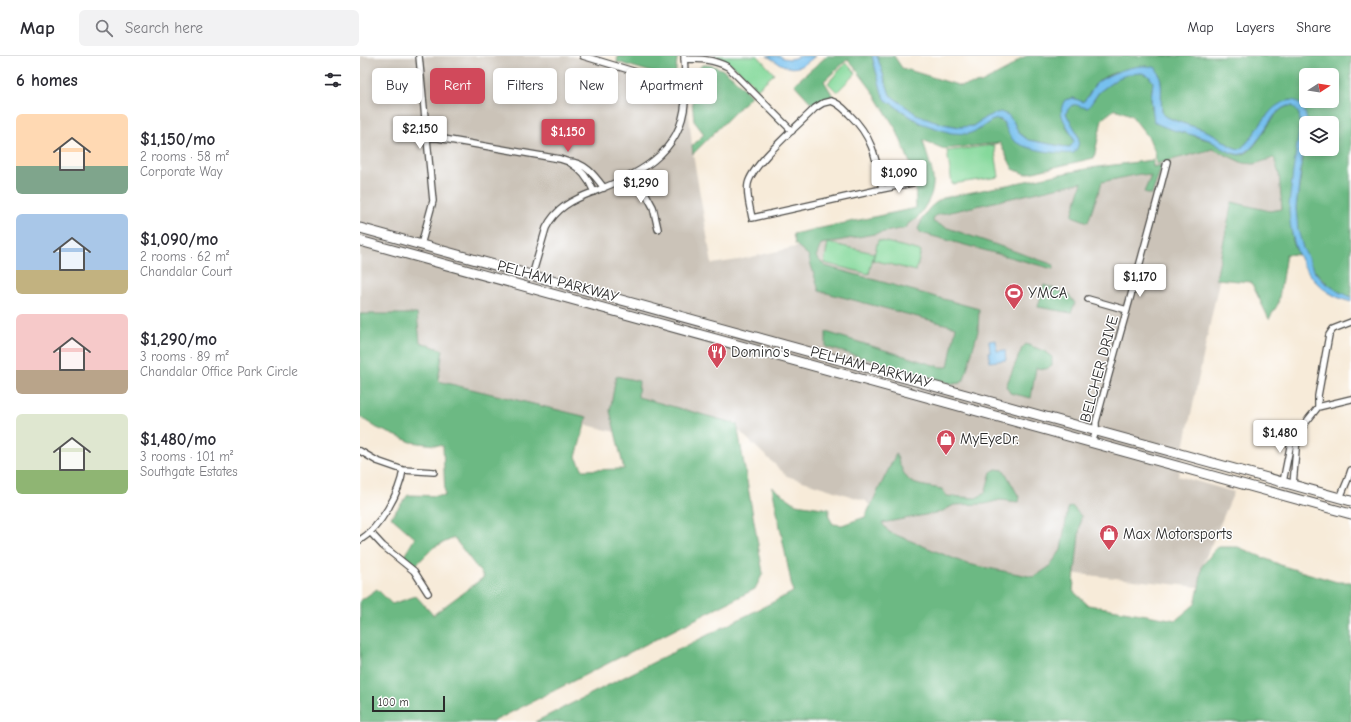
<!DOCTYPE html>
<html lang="en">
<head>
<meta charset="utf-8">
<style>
  body { margin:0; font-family:"Comic Neue",sans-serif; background:#f2f2f3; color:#2b2b33; height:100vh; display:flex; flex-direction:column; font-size:15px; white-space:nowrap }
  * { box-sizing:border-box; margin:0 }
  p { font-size:13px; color:#7c7c81 }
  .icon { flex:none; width:22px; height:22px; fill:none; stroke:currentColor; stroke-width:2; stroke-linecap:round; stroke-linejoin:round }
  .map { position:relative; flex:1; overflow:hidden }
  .panel { display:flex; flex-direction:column; background:#fff; width:360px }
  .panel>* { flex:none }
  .guide { position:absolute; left:12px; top:12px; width:380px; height:36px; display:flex; gap:8px }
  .needle { width:26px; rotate:78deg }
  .controls { position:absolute; left:939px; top:12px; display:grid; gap:8px }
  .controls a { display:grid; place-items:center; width:40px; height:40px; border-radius:6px; background:#fff; box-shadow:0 2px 6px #0003; font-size:20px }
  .scale { position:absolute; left:12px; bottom:10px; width:73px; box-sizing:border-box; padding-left:4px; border:2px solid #2b2b2b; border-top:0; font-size:11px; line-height:14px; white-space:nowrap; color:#2b2b2b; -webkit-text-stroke:3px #fff; paint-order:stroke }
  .price { position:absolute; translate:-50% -34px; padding:0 9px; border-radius:4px; background:#fff; color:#222; font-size:13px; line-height:26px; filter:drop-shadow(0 1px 2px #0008) }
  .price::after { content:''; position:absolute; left:50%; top:24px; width:12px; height:9px; margin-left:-6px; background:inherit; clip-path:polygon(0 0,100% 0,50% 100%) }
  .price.active { background:#d1495b; color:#fff }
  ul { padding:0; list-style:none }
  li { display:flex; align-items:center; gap:12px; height:100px; padding:0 16px }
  li span { display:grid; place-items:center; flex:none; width:112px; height:80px; border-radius:6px; color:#555 }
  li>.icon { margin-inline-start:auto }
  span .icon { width:48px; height:48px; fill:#fffc; stroke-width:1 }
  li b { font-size:17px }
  h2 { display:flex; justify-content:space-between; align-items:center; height:48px; padding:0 16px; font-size:17px }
  .pill { padding:0 14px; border-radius:6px; background:#fff; box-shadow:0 2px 6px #0003; font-size:14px; line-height:36px }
  .pill.active { background:#d1495b; color:#fff }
  header { display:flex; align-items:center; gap:24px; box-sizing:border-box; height:56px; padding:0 20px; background:#fff; border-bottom:1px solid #e1e1e2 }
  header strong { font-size:19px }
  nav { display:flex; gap:22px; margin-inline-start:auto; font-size:14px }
  .search { width:280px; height:36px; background:#f2f2f3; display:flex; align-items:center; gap:10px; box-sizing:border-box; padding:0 14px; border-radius:6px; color:#7c7c81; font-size:15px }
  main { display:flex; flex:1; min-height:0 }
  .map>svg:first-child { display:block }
</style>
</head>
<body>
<header>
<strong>Map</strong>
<div class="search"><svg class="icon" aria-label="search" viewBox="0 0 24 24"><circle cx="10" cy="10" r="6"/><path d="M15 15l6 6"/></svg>Search here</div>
<nav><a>Map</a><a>Layers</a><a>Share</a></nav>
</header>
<main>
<section class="panel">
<h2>6 homes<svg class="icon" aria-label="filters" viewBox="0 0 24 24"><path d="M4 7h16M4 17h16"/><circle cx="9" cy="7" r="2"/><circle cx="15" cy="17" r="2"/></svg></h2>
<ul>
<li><span style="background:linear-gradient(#ffd9b3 65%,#7fa58c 0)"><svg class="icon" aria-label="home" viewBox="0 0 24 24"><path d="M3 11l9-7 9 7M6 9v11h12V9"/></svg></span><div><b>$1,150/mo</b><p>2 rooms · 58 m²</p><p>Corporate Way</p></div></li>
<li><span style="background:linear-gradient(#a9c7e8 70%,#c2b280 0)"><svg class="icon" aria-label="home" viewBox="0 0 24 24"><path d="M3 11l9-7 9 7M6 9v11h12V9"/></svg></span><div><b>$1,090/mo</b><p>2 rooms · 62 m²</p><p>Chandalar Court</p></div></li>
<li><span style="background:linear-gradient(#f6c9c9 70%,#b9a48a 0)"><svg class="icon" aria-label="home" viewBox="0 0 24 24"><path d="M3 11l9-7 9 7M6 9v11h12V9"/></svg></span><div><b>$1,290/mo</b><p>3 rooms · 89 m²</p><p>Chandalar Office Park Circle</p></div></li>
<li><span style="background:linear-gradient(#dfe7d0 70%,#8fb573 0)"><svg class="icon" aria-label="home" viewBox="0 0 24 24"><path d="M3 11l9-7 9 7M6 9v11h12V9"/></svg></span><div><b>$1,480/mo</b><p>3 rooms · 101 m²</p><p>Southgate Estates</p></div></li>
</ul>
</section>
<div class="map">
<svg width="991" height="666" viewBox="0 0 991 666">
  <rect width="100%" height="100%" fill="#fff"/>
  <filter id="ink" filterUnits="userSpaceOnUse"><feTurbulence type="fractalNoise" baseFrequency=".025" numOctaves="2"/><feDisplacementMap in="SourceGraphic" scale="8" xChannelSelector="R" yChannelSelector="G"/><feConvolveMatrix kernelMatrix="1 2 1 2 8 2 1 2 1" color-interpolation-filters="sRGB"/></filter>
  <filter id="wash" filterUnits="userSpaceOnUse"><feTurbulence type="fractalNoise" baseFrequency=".012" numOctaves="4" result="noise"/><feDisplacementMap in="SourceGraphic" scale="16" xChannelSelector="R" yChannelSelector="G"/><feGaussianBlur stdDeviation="0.9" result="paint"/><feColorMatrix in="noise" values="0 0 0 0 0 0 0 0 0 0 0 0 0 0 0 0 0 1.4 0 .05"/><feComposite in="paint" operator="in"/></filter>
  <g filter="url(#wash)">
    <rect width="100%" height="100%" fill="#f7ebd9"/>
    <path fill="#cbc3b8" d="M0 0H212L326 31 333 98 352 208 378 204 557 164 572 157 807 106 863 88 940 113 931 164 875 149 818 420 874 436 842 510 839 531 699 516 674 521 607 508 529 476 506 445 427 420 376 372 269 345 255 376 79 332 81 296 0 264Z"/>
    <path fill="#85d99b" stroke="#588263" d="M354 0H398L414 18 397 33C384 18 373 7 354 0Z
      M486 7 496 17 477 36 468 27Z
      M634 89 639 121 592 128 587 95Z
      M518 184 561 195 556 215 513 204Z
      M468 187 514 197 509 218 464 207Z"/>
    <path fill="#6cb983" stroke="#4c7257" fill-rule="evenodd" d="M258 0H319L317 3 315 23 257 6Z
      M467 0H512L522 37 526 44 560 67 618 74 631 65 637 63C646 66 648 75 652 83L714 97 717 77 710 67 706 57 709 51 715 48 724 51 733 45 739 36 758 22 770 18 782 17 789 20 793 26 791 42 792 54C806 63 821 74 837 81 842 83 847 83 851 85 859 89 870 98 879 99 900 99 910 47 933 50L939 58 940 65 931 169 933 185 938 199 926 198 918 248 909 263 891 226 856 223 872 146 910 155 922 153 919 118 914 102 894 108 883 107 853 93 796 108 795 96 789 82 771 59 755 53 742 63 734 102 665 118 653 113 640 87 584 93 563 84C569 111 582 126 564 152 559 160 557 164 549 167L546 172 461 188 456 201 465 210 619 253 618 275 604 324 600 327 593 328 466 291V276L580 311H588L596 271 459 235 448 199 435 188 433 178 556 152 555 119 536 73 511 33 488 3 464 25 473 40 464 43 454 50 434 28Z
      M517 0H534L542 12 601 30 621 27 648 13 661 2 668 0H882V2L884 0H991V241C959 230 939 198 936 165 935 152 938 138 940 125 942 110 944 95 946 79V93H972V67H947L943 51 931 44C904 50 900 77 880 93 869 92 863 83 853 78 837 70 819 68 803 59 799 46 803 33 800 19L786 10C768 13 746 15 734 30 730 36 728 42 723 46L713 42 705 44 706 70 712 79 714 86 710 91H706L668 84 659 77 653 65 626 61 613 70 600 71 583 68 556 58 530 39ZM946 19H972V45H946Z
      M342 9C365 8 376 25 391 40L333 98 332 90 344 78 334 65 331 32 335 18Z
      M793 104V111L802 109 792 138H787L784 136 791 120 780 118 742 126 728 166 712 160 722 126 577 159 574 161 573 166 585 171 694 209 693 213 561 177 558 173C566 155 567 152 583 142L730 112Z
      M684 229 708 238 715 247 711 257 678 251Z
      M0 258H57L60 286 83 294 78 325 227 361 216 401 223 414 264 413 250 355 256 320 279 325 278 341 377 368 403 517 395 533 132 666H0V545L17 533 32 548 56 540 73 559 124 521 94 482 74 491 55 510 44 500 55 482 31 461 48 439 85 440 83 390 51 386 17 372 0 361Z
      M666 288 684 295 692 301V310L686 313 676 312 671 342 650 337 646 330 662 292Z
      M536 398C548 431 549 427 582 433L587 440 616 442 625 437 631 416 636 413 644 414 659 441 658 446 640 444 625 448 594 449 581 456 522 467 529 476 607 508 674 521 689 511 701 494 708 452 712 450 721 460 713 535 728 549 816 564 835 548 839 531 842 510 857 491H878L923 510 977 526H991V666H175L433 536 412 431 436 448 469 453V461L473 468 482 469 505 461Z"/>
    <path fill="#76c0ef" stroke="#50768d" d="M407 0H420L423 2 430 3 441 0H455C435 18 428 13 407 0Z
      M512 0H517L530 39 556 58 583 68 600 71 613 70 626 61 640 56 648 59 653 65 659 77 668 84 706 91H710L714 86C711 70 694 61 705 44L713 42 723 46C728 42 730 36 734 30 743 19 772 9 786 10 789 10 793 11 796 12 806 28 798 42 803 59 819 68 837 70 853 78 863 83 869 92 880 93 893 83 899 68 910 56 916 48 935 38 942 50 945 54 946 60 947 65L936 152 938 174 943 192 955 216 963 225 979 236 991 241V246C948 235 931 195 929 154 929 147 930 139 931 132 933 110 938 88 940 65L939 58 933 50C911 47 902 91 882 98 873 101 857 88 849 84 831 77 811 76 794 66L791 42 793 26 789 20 782 17 770 18 758 22 739 36 728 52C717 51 713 43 706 57 712 72 726 81 714 97 700 99 662 93 653 84 648 79 646 70 642 64L637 63 631 65 618 74 608 78 591 77 560 67 526 44 522 37Z
      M636 284 637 295 645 294 646 304 630 306 628 296H630L629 285Z"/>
  </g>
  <g filter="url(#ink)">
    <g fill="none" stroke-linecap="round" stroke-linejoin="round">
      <g stroke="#4a4845" stroke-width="8">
        <path id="street" d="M59 0 73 145 61 189
          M223 0 326 31
          M324 3C340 3 353 3 368 11L432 75
          M471 45C479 47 484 53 489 58 513 81 516 102 522 133L392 162C390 151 386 138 388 128 392 108 439 69 455 52L463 47Z
          M68 82H78L200 103 209 106
          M275 118 293 151 298 173
          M522 133 552 127
          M234 136C229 123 221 113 209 106 225 106 235 120 244 132
          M172 220 186 172C196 152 212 144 233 136 276 119 321 99 325 46 326 30 325 15 324 0
          M728 243 767 254
          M958 351V340L969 279 973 273 991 266
          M732 387 736 375V366C759 279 785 193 807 106
          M0 395 17 405 43 414 74 416
          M923 426 931 386 937 382
          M933 429 937 382C940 371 951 361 958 351L991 343
          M980 442 988 423 991 414
          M10 476 23 490 54 515 68 537
          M0 484C20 472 40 436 43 414"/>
      </g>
      <g stroke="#4a4845" stroke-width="11">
        <path id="primary" d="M0 172 991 445
          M0 185 991 458"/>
      </g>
      <use href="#street" stroke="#fff" stroke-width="5.5"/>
      <use href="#primary" stroke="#fff" stroke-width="9"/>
    </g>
  </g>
  <defs>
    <g id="stadium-pin" transform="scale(1)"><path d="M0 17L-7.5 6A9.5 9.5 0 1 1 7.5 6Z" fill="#d1495b" stroke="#fff"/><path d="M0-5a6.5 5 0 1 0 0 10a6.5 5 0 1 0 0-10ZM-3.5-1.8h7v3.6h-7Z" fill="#fff"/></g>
    <g id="restaurant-pin" transform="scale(1)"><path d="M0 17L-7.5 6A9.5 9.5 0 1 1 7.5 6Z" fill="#d1495b" stroke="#fff"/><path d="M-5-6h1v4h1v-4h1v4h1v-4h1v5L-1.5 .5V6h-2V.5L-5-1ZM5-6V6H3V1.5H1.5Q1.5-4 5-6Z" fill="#fff"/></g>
    <g id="shop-pin" transform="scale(1)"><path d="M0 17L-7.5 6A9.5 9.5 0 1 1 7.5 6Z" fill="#d1495b" stroke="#fff"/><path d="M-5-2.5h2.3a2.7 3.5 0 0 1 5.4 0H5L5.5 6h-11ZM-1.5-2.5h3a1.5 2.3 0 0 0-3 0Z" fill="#fff"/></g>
  </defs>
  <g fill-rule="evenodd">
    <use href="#stadium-pin" x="654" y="237"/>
    <use href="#restaurant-pin" x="357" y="296"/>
    <use href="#shop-pin" x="586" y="383"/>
    <use href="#shop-pin" x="749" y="478"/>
  </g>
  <g text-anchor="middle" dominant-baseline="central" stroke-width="3" stroke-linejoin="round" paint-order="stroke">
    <g font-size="15" fill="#2b2b2b" stroke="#fff">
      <text transform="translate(198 225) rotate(15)">PELHAM PARKWAY</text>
      <text transform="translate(511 311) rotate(15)">PELHAM PARKWAY</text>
      <text transform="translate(739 313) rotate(-75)">BELCHER DRIVE</text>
    </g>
    <g font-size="15" fill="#2b2b2b" stroke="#fff" text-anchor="start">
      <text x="668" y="237">YMCA</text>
      <text x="371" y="296">Domino's</text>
      <text x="600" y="383">MyEyeDr.</text>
      <text x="763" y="478">Max Motorsports</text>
    </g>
  </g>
</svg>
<div class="controls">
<a><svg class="needle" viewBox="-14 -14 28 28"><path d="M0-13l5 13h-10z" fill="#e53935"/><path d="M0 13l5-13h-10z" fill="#7c7c81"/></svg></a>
<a><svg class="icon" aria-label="layers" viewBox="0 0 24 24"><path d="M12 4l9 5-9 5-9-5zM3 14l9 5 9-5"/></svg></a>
</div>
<div class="scale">100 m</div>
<b class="price" style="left:60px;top:94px">$2,150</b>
<b class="price active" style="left:208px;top:97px">$1,150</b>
<b class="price" style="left:539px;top:138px">$1,090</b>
<b class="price" style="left:281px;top:148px">$1,290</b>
<b class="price" style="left:780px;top:242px">$1,170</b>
<b class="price" style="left:920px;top:398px">$1,480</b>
<div class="guide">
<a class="pill">Buy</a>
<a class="pill active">Rent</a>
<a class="pill">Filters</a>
<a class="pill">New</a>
<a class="pill">Apartment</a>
</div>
</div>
</main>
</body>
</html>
